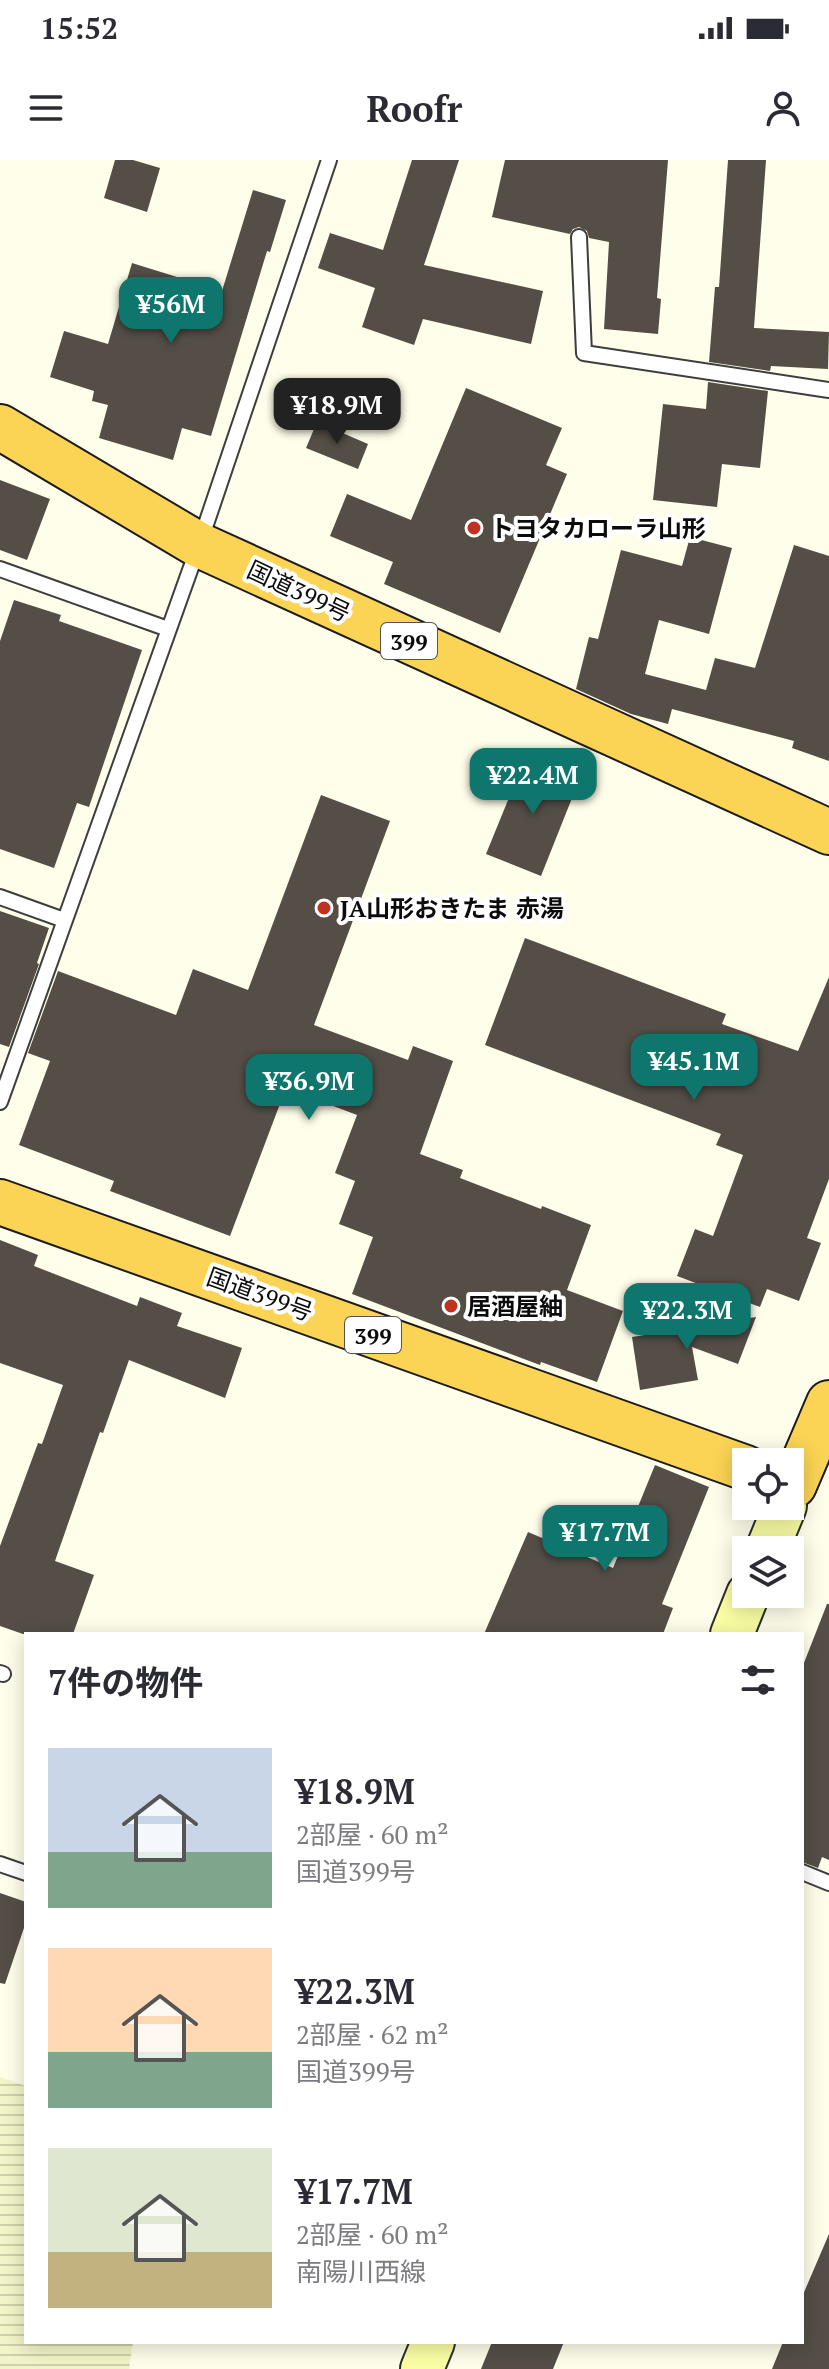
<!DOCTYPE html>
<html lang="ja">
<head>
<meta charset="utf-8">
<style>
  body { margin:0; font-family:"PT Serif","Noto Sans JP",serif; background:#f7f7f7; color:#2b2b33; height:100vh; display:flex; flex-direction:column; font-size:30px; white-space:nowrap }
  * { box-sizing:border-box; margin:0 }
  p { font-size:26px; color:#7c7c81 }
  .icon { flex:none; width:44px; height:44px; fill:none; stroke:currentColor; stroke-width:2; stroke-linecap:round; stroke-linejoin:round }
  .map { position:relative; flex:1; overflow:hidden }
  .sheet { position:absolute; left:24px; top:1472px; width:780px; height:712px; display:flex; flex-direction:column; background:#fff; border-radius:0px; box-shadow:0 4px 20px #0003 }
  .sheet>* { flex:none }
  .controls { position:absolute; left:732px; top:1288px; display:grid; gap:16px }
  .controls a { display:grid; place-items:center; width:72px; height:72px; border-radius:0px; background:#fff; box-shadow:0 4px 20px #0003; font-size:40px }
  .price { position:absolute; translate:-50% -68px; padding:0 18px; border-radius:16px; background:#0f766e; color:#fff; font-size:26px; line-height:52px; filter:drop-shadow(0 2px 4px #0008) }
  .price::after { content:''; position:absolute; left:50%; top:48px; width:24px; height:18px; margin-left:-12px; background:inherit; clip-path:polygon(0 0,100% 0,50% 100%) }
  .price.on { background:#222; color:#fff }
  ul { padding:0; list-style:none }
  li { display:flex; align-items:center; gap:24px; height:200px; padding:0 24px }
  li span { display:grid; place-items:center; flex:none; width:224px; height:160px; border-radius:0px; color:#555 }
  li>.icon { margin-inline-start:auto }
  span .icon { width:96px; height:96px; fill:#fffc; stroke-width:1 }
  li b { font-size:34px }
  h2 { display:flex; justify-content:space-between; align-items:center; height:96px; padding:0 24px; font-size:34px }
  .status { display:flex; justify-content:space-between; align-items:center; height:56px; padding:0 40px; background:#fff; direction:ltr }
  .status svg { height:22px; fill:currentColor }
  header { display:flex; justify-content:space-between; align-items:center; height:104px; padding:0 24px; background:#fff; font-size:36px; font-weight:800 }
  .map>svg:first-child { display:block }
</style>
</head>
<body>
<div class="status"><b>15:52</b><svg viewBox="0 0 49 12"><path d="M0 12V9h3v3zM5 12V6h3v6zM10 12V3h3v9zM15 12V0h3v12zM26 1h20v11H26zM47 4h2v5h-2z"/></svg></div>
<header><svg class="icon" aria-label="menu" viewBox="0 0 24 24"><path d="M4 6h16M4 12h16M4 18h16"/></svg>Roofr<svg class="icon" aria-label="person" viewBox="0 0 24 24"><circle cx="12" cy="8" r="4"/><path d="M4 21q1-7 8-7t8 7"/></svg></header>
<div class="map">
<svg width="829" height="2209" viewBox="0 0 829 2209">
  <defs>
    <pattern id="farmland-rules" width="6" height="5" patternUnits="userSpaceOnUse" patternTransform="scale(2)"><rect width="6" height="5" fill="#f2f5c9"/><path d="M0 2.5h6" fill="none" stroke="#ced1ab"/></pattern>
  </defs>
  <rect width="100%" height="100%" fill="#fffeea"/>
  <path fill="url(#farmland-rules)" d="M0 1917 26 1926V2182H133L129 2209H0Z"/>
  <path fill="#544e47" d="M115 0H133L160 8 147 52 104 38Z
    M412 0H459L424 105 543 131 531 184 423 159 414 185 362 167 375 128 318 108 330 73 383 90Z
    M505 0H668L657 138 661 139 658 174 604 169 609 82 589 78 587 71 579 67 573 69 570 74 492 57Z
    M728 0H766L754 168 829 172 828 209 771 206 770 211 709 202 715 127H719Z
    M253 30 286 40 270 92 267 91 211 276 182 268 173 300 99 278 108 245 92 241 94 231 50 217 64 171 108 184 132 103 222 131Z
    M708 222 768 231 760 308 722 304 717 347 653 340 663 244 706 249Z
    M466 228 562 268 546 305 567 314 500 473 384 424 393 402 330 376 347 334 411 360Z
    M317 262 368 284 358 309 306 288Z
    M0 320 50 339 27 400 0 390Z
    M690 377 732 388 709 474 659 460 645 514 706 530 715 498 755 508 794 385 829 396V601L792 588 794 581 672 549 668 564 631 554 576 529 589 477 598 479 621 390 682 406Z
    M14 440 61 455 59 461 142 490 89 647 77 643 54 708 0 689V481Z
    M526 596 580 618 541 716 486 694Z
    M321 635 390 661 314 865 408 900 413 886 453 901 420 994 463 1010 460 1018 541 1049 542 1046 591 1065 567 1130 623 1151 597 1222 541 1202 540 1205 352 1134 373 1077 339 1064 355 1021 335 1013 357 955 286 928 230 1076 110 1031 114 1021 19 985 50 901 28 893 58 811 176 855 193 809 248 830Z
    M0 751 49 768 37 803 39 804 9 887 0 884Z
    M525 778 726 854 722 864 798 891 829 817V1019L807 1078 821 1083 799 1141 767 1129 760 1147 677 1116 695 1069 713 1076 743 995 716 985 721 974 485 885Z
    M0 1080 38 1095 34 1106 137 1146 140 1137 182 1153 177 1166 242 1188 225 1238 129 1200 103 1273 100 1272 55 1401 94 1415 73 1474H23L0 1466V1386L38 1283 42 1284 63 1225 0 1203Z
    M756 1157 738 1204 692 1187 698 1220 640 1230 632 1177Z
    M655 1305 709 1327 662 1444 673 1448 663 1474H484L528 1372 613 1408Z
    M827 1444H829V1700L822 1697 818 1708 802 1702V1508Z
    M0 1733 26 1742V1762L5 1824 0 1823Z
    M829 2074V2209H772L783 2182H802V2137Z
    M492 2182H564L553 2209H481Z"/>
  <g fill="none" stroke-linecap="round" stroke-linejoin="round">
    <g stroke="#3e3e3e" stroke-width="18">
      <path id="service" d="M579 77 584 193 829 230
        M0 409 168 469
        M0 737 64 760
        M0 942 199 385 329 0
        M0 1513 3 1514
        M0 1704 26 1713
        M802 1712 829 1723"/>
    </g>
    <g stroke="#2d2d2d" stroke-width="46">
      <path id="secondary" d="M767 1390 785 1346
        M732 1474 748 1434
        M422 2209 433 2182"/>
    </g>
    <g stroke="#1c1c1c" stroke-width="48">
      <path id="trunk" d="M0 267 199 385 829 672
        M0 1042 746 1308
        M790 1324 794 1325 829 1243"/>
    </g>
    <use href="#service" stroke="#fff" stroke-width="14"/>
    <use href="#secondary" stroke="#fbffa5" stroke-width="42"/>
    <use href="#trunk" stroke="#fbd455" stroke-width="44"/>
  </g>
  <g fill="#bf3220" stroke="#fff" stroke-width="3">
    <circle cx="474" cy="368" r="8"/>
    <circle cx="324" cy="748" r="8"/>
    <circle cx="451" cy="1146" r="8"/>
  </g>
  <g text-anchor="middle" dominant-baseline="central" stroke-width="8" stroke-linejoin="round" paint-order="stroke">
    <g fill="#fff" stroke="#545454" stroke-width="2">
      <rect x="381" y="463" width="56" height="36" rx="6"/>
      <rect x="345" y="1157" width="56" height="36" rx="6"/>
    </g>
    <g font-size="22" font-weight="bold" fill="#0b0b0b">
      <text x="409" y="481">399</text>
      <text x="373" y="1175">399</text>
    </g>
    <g font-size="24" font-weight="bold" fill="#0b0b0b" stroke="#fff" text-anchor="start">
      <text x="490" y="368">トヨタカローラ山形</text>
      <text x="340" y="748">JA山形おきたま 赤湯</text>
      <text x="467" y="1146">居酒屋紬</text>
    </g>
    <g font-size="24" fill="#0b0b0b" stroke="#fff">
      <text transform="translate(299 431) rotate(25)">国道399号</text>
      <text transform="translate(260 1134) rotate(20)">国道399号</text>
    </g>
  </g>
</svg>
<div class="controls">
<a><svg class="icon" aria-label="locate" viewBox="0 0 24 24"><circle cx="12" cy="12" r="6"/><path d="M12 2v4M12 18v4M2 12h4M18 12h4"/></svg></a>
<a><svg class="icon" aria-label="layers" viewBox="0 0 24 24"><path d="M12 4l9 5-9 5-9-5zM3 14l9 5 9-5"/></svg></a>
</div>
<b class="price" style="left:171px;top:185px">¥56M</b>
<b class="price on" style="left:337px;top:286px">¥18.9M</b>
<b class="price" style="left:533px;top:656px">¥22.4M</b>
<b class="price" style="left:694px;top:942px">¥45.1M</b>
<b class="price" style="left:309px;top:962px">¥36.9M</b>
<b class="price" style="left:687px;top:1191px">¥22.3M</b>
<b class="price" style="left:605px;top:1413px">¥17.7M</b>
<section class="sheet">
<h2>7件の物件<svg class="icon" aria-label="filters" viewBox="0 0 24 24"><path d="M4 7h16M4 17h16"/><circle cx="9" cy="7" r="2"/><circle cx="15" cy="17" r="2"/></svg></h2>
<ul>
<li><span style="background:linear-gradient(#c9d6e8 65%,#7fa58c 0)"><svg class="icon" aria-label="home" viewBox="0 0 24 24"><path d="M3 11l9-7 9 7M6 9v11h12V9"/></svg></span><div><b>¥18.9M</b><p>2部屋 · 60 m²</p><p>国道399号</p></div></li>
<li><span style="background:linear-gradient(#ffd9b3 65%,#7fa58c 0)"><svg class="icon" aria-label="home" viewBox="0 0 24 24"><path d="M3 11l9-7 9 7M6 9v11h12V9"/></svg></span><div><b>¥22.3M</b><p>2部屋 · 62 m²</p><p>国道399号</p></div></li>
<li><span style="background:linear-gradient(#dfe7d0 65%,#c2b280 0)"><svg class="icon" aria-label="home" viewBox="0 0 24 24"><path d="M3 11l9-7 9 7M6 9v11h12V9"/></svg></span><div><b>¥17.7M</b><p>2部屋 · 60 m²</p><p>南陽川西線</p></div></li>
</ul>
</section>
</div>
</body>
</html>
